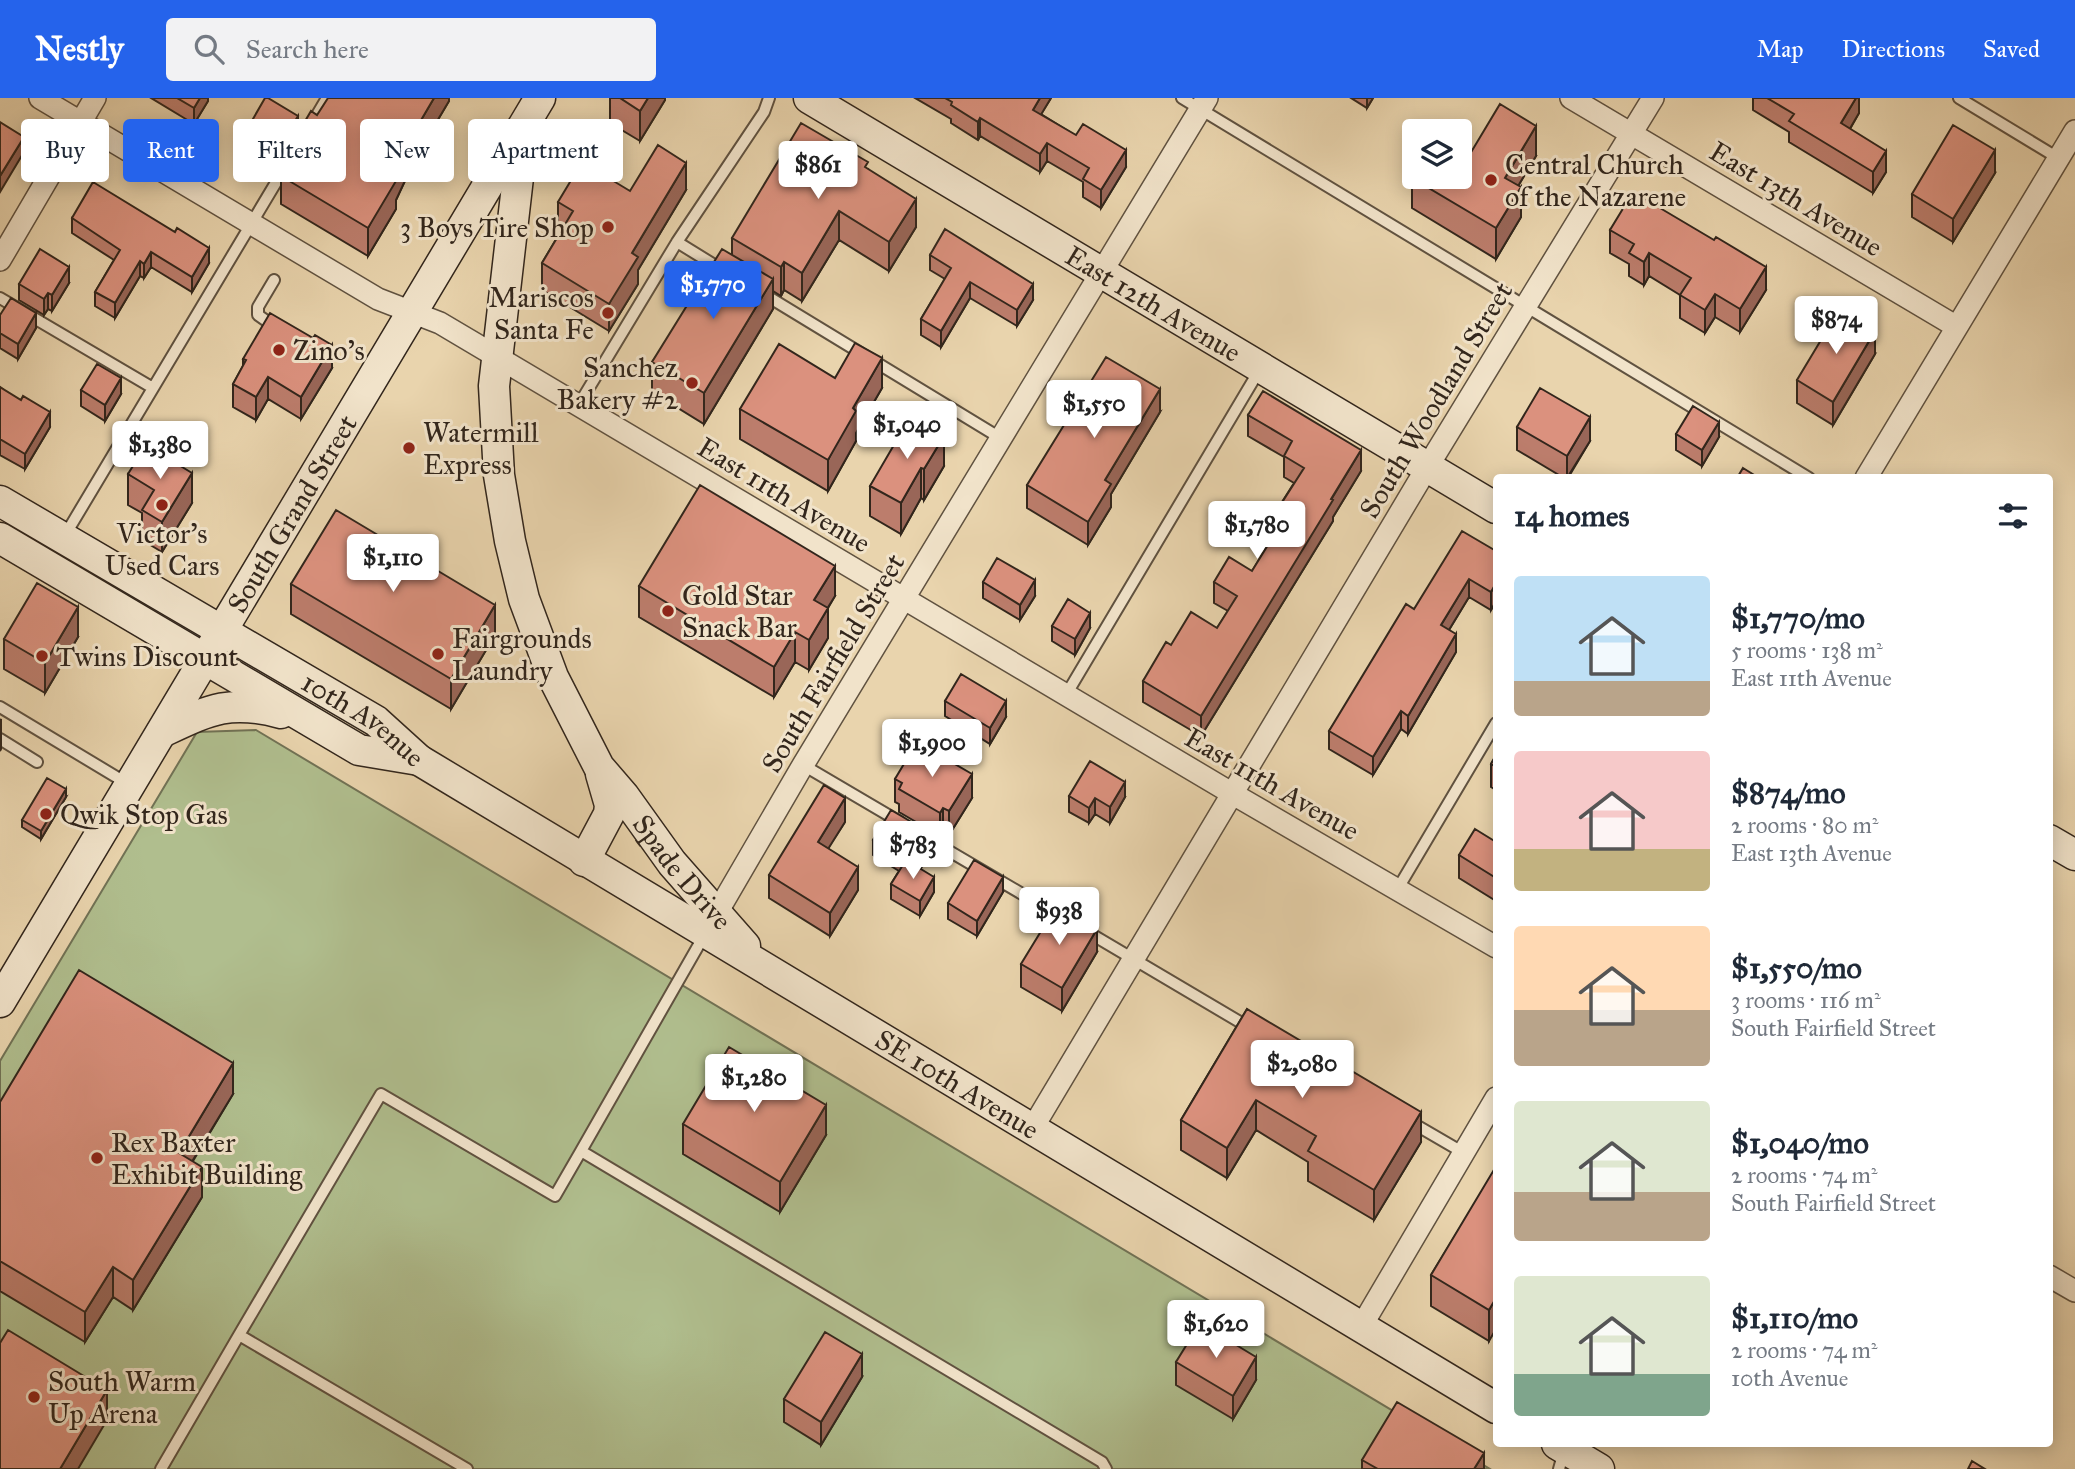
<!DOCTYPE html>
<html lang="en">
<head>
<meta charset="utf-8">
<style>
  body { margin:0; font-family:"IM FELL Great Primer",serif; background:#f2f2f3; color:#1f2937; height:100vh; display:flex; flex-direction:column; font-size:26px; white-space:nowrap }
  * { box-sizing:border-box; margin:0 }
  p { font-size:23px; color:#747a83 }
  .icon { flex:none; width:38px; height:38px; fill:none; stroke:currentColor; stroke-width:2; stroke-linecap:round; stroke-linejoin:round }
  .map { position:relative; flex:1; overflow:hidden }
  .side { position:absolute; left:1493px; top:376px; width:560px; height:973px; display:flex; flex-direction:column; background:#fff; border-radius:7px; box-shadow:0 4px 18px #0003 }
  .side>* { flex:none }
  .banner { position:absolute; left:21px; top:21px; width:665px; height:63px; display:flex; gap:14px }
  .fabs { position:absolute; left:1402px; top:21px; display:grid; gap:14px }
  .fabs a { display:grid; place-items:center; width:70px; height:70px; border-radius:7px; background:#fff; box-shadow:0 4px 18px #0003; font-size:35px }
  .price { position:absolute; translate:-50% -60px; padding:0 16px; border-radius:7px; background:#fff; color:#222; font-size:23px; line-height:46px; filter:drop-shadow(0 2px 4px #0008) }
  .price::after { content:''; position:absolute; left:50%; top:42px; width:21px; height:16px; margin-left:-10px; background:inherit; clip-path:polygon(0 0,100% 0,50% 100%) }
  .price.current { background:#2563eb; color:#fff }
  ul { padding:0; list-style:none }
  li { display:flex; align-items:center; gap:21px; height:175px; padding:0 21px }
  li span { display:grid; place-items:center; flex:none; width:196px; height:140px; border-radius:7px; color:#555 }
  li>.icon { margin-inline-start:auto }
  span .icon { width:84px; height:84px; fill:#fffc; stroke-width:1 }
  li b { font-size:30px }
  h2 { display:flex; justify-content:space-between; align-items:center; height:84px; padding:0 21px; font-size:30px }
  .pill { padding:0 24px; border-radius:7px; background:#fff; box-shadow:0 4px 18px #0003; font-size:24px; line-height:63px }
  .pill.current { background:#2563eb; color:#fff }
  header { display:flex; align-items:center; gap:42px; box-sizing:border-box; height:98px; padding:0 35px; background:#2563eb; color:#fff }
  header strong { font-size:33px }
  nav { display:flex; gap:38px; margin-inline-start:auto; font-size:24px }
  .search { width:490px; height:63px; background:#f2f2f3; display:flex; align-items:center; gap:18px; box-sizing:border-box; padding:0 24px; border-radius:7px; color:#747a83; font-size:26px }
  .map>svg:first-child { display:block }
</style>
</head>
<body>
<header>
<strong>Nestly</strong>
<div class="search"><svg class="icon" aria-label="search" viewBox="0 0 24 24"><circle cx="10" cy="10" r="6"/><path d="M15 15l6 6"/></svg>Search here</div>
<nav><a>Map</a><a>Directions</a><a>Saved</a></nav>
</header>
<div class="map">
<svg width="2075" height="1371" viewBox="0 0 2075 1371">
  <rect width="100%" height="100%" fill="#e9d4ad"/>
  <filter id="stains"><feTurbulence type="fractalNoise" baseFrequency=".00286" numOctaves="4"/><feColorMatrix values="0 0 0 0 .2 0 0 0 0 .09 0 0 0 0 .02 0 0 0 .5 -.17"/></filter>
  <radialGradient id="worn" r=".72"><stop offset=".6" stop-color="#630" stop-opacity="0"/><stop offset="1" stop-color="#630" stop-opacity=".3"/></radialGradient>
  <path fill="#b0be8e" stroke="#717255" stroke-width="2" d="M256 632 1490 1371H0V963L197 634Z"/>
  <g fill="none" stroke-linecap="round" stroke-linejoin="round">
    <g stroke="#605240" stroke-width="14">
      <path id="lane" d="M1182 0 1809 380
        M1959 0 2058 60
        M311 27 327 0
        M677 144 724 173
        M274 182 258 209V217L275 229
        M762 195 1002 341
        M0 200 153 290
        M578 308 677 144 764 14 769 0
        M64 439 293 56
        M1066 597 1260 271
        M0 609 128 686
        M0 641 37 664
        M803 667 900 724
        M920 736 1063 820
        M1397 792 1496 625
        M1086 833 1250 930
        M705 836 581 1053 1102 1364 1106 1371
        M1409 1023 1464 1055
        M239 1237 381 996 555 1098 581 1053
        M161 1371 239 1237 467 1371
        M1559 1371 1564 1353"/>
    </g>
    <g stroke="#605240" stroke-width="24">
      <path id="street" d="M40 0 378 201 440 225 1233 696 1496 849
        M1571 0 1957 229
        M0 162 95 0
        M1866 380 2075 33
        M711 825 803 667 1207 0
        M1032 1031 1428 368 1653 0
        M2049 1178 2075 1193
        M1361 1229 1496 1000"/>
    </g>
    <g stroke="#32261c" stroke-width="33">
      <g id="secondary">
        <path id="s1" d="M809 0 1496 410"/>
        <path id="s2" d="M523 36 494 288 499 377 510 443 524 501 553 579 599 669 624 698 672 765 745 848"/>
        <path id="s3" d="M0 403 376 623 419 662 1496 1310"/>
        <path d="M0 440 359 652 419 662"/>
        <path d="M162 634C209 612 229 601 281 615"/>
        <path d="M2049 742 2075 757"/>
        <path d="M584 763 609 716 610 707 601 676"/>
        <path id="s4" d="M0 904 540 0"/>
        <path d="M1557 1346 1599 1371"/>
      </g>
    </g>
    <use href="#lane" stroke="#f1e3ca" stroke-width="10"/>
    <use href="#street" stroke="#f1e3ca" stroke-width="21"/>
    <use href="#secondary" stroke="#f1e3ca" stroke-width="30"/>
  </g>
  <path fill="#bc7d6c" stroke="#32261c" stroke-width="2" d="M151 0H208V3L194 26Z
    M449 0V3L417 57 396 102V111L368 158 281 106V78L287 67V54L317 17Z
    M610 0H665V2L640 43 610 25Z
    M915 0H1051L1041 16 1126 69 1101 110 1083 99V84L1047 63 1040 74 980 38 978 42 951 25V21Z
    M1351 0H1373L1367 10Z
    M1753 0H1859V15L1850 31 1886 74 1873 95 1789 44V34L1753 12Z
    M298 34 273 74 242 55V40Z
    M1470 56 1536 58 1518 88 1521 119 1496 161 1412 110V80Z
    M868 71 916 129 889 173 839 142 802 203 784 192 781 198 773 193V211L704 326 652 294V264L732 157V140Z
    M1995 75 1953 144 1912 119V96Z
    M686 92 638 172V186L609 233 542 192V165L561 133 558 131V104L630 93Z
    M72 120 209 165 192 194 151 169 144 180 140 178 115 220 95 208V194L114 162 72 135Z
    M1610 132 1766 192 1740 234 1715 219 1705 235 1680 220V197L1649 178 1644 187 1629 178V166L1610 155Z
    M930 157 1033 202 1017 228 970 200 941 249 921 237V221L945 181 930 172Z
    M69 185 52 213 48 211 44 217 19 202V186Z
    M0 217 36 230 18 261 0 250Z
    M1875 256 1833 327 1797 305V282Z
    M243 261 332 270 301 321 268 301 256 322 233 309V286L243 268Z
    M835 280 882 290 856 335V343L828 393 740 341V311Z
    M0 289 50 329 25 371 0 357Z
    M81 292 121 296 105 323 81 308Z
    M1160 314 1111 396V409L1088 447 1027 410V387Z
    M1248 317 1361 373 1333 419V423L1201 638 1143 604V583L1171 547 1217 530 1228 513 1214 505V484L1252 473 1265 452V431L1294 385 1284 379V359L1248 338Z
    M1517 329 1590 343 1568 380H1564L1517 352Z
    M1676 336 1719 339 1702 368 1676 352Z
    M902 343 944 368 924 402 921 400 901 436 870 418V388Z
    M128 376 192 405 162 454 142 442V415L128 407Z
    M1496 453V503L1491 512 1469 499 1449 532 1456 554 1408 636 1401 631 1373 677 1329 651V633L1414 511Z
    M983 484 1035 498 1020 522 983 500Z
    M291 486 495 537 451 611 291 516Z
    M639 488 835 498 828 510V540L809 572 795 564 774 599 639 519Z
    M1052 528 1090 530 1075 557 1052 543Z
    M78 539 45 595 4 571V541Z
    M945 603 1006 619 990 646 945 618Z
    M1496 657V692L1491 689V666Z
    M895 681 972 700 949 737 943 733 940 738 899 714V706L895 704Z
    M1069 698 1125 699 1110 725 1095 716 1089 725 1069 714Z
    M66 699 41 741 22 729V722Z
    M845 724 828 750 858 792 830 838 769 800V777Z
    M873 742 932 752 920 771 934 794 920 818 891 801V786L899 773 873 757Z
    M1496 744V803L1459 780V757Z
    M1003 794 977 838 948 821V805Z
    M1097 854 1062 913 1021 889V866Z
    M1247 911 1421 1044 1374 1122 1308 1083V1064L1256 1032 1227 1080 1181 1052V1022Z
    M233 996 193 1063 202 1099 133 1212 113 1199 85 1244 0 1193V1004Z
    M683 1026 826 1037 780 1114 683 1056Z
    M1496 1071 1489 1243 1431 1208V1177Z
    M1176 1264 1256 1282 1233 1321 1176 1287Z
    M862 1279 821 1347 784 1324V1301Z
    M1362 1362 1484 1371H1362Z"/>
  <path fill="#996658" stroke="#32261c" stroke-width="2" d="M200 0H208V3L194 26V10Z
    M434 0H449V3L417 57 396 102V111L368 158V130L417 29Z
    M648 0H665V2L640 43V13Z
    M1040 0H1051L1033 30V12Z
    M1367 0H1373L1367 10Z
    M1856 0H1859V15L1841 46V25Z
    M298 18V34L273 74V59Z
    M980 20V38L978 42V24Z
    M1536 28V58L1505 110V80Z
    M24 39V54L0 94V78Z
    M1047 45V63L1040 74V56Z
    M1126 52V69L1101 110V92Z
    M1995 52V75L1953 144V121Z
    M1886 53V74L1873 95V74Z
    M686 65V92L638 172V186L609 233V206L632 155Z
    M1521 89V119L1496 161V130Z
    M916 101V129L889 173V144Z
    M839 113V142L802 203V175Z
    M209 150V165L192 194V179Z
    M151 154V169L144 180V166Z
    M1649 155V178L1644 187V164Z
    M140 163V178L115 220V205Z
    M784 164V192L781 198V169Z
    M69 169V185L52 213V197Z
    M1766 169V192L1740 234V211Z
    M773 181V211L704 326V295Z
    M970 184V200L941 249V233Z
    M1033 186V202L1017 228V212Z
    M48 195V211L44 217V201Z
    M1715 196V219L1705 235V212Z
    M36 215V230L18 261V246Z
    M1875 233V256L1833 327V304Z
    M332 247V270L301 321V299Z
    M882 260V290L856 335V343L828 393V362L853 310Z
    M268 279V301L256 322V299Z
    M121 280V296L105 323V307Z
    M1160 291V314L1111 396V409L1088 447V424L1105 382Z
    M50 314V329L25 371V356Z
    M1590 319V343L1567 380V358Z
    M1719 324V339L1702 368V352Z
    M944 338V368L924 402V371Z
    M1361 352V373L1333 419V423L1201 638V618Z
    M921 370V400L901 436V405Z
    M192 375V405L162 454V424Z
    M835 468V498L814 532V502Z
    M1469 481V499L1441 545V527Z
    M1035 482V498L1020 522V507Z
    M1496 485V503L1491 512V494Z
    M495 507V537L451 611V581Z
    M78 509V539L45 595V565Z
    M828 510V540L809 572V542Z
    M1090 515V530L1075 557V541Z
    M795 534V564L774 599V569Z
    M1456 536V554L1408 636V618Z
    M1006 603V619L990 646V630Z
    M1401 613V631L1373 677V659Z
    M1 621V651L0 653V623Z
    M972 676V700L949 737V713Z
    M1125 684V699L1110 725V709Z
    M66 691V699L41 741V733Z
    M845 700V724L818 767V744Z
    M1095 700V716L1089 725V710Z
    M943 710V733L940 738V715Z
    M932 736V752L914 782V766Z
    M858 769V792L830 838V815Z
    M934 779V794L920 818V803Z
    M1003 779V794L977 838V823Z
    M1097 831V854L1062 913V890Z
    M233 965V996L179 1085V1055Z
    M1256 1002V1032L1227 1080V1050Z
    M826 1007V1037L780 1114V1084Z
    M1421 1014V1044L1374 1122V1092Z
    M202 1069V1099L133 1212V1182Z
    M113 1169V1199L85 1244V1214Z
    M1496 1200V1231L1489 1243V1212Z
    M862 1256V1279L821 1347V1324Z
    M1256 1259V1282L1233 1321V1298Z
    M107 1292V1322L78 1371H60Z
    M1484 1355V1371H1474Z"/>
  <path fill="#db917e" stroke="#32261c" stroke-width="2" d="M177 0H200L194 10Z
    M265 0H268L298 18 273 59 242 40Z
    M328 0H434L417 29 392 81 396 83 368 130 281 78 293 58 287 54 311 13 317 17Z
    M620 0H648L640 13Z
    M945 0H1040L1033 12 1076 37 1083 26 1126 52 1101 92 1083 81 1089 70 1047 45 1040 56 980 20 978 24 951 7 952 4Z
    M1767 0H1856L1841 25 1886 53 1873 74 1789 23 1794 16Z
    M1500 6 1536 28 1505 80 1521 89 1496 130 1412 80 1414 76V79H1460V50L1470 56Z
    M0 24 24 39 0 78Z
    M801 25 868 64 865 69 916 101 889 144 839 113 802 175 784 164 781 169 732 140Z
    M1953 27 1995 52 1953 121 1912 96Z
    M658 47 686 65 632 155 638 159 609 206 542 165 573 113 558 104 582 64 630 93Z
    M93 84 175 134 177 130 209 150 192 179 151 154 144 166 140 163 115 205 95 194 120 152 72 120Z
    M1633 94 1714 142 1716 139 1766 169 1740 211 1715 196 1705 212 1680 197 1691 180 1649 155 1644 164 1629 155 1634 146 1610 132Z
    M945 131 1033 186 1017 212 970 184 941 233 921 221 951 170 930 157Z
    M40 151 69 169 52 197 48 195 44 201 19 186Z
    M722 151 773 181 704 295 652 264Z
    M11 200 36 215 18 246 0 235V217Z
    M1839 212 1875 233 1833 304 1797 282Z
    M270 215 313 240 315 237 332 247 301 299 268 279 256 299 233 286 246 262 243 261Z
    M855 245 882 260 853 310 856 313 828 362 740 311 779 246 835 280Z
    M1106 259 1160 291 1105 382 1111 386 1088 424 1027 387Z
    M97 266 121 280 105 307 81 292Z
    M0 289 21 302 23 298 50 314 25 356 0 341Z
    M1540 290 1590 319 1567 358 1517 329Z
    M1263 293 1361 352 1331 401 1333 402 1201 618 1143 583 1166 544 1171 547 1191 514 1217 530 1237 498 1214 484 1229 459 1252 473 1274 437 1265 431 1304 370 1284 358 1292 343 1248 317Z
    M1693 308 1719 324 1702 352 1676 336Z
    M915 321 944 338 924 371 921 370 901 405 870 388 898 340 902 343Z
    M146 347 192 375 162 424 142 412 154 392 128 376Z
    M1743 370 1759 380H1737Z
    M700 387 835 468 814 502 828 510 809 542 795 534 774 569 639 488Z
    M336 412 495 507 451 581 291 486Z
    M1462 433 1496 453V485L1491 494 1469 481 1441 527 1456 536 1408 618 1401 613 1373 659 1329 633 1406 506 1414 511Z
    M997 460 1035 482 1020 507 983 484Z
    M37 485 78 509 45 565 4 541Z
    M1068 501 1090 515 1075 541 1052 528Z
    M961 576 1006 603 990 630 945 603Z
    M917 644 972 676 949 713 943 710 940 715 899 691 902 685 895 681Z
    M1496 657V669L1491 666Z
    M1090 663 1125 684 1110 709 1095 700 1089 710 1069 698Z
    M47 680 66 691 41 733 22 722Z
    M824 687 845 700 818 744 858 769 830 815 769 777Z
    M891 712 932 736 914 766 873 742Z
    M1475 731 1496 744V780L1459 757Z
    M906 762 934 779 920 803 891 786Z
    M974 762 1003 779 977 823 948 805Z
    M1057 807 1097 831 1062 890 1021 866Z
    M79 872 233 965 179 1055 202 1069 133 1182 113 1169 85 1214 0 1163V1004Z
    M1247 911 1421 1014 1374 1092 1308 1053 1316 1038 1256 1002 1227 1050 1181 1022Z
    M729 949 826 1007 780 1084 683 1026Z
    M1495 1070 1496 1071V1200L1489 1212 1431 1177Z
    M1200 1225 1256 1259 1233 1298 1176 1264Z
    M8 1232 107 1292 60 1371H0V1245Z
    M825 1234 862 1256 821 1324 784 1301Z
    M1397 1304 1484 1355 1474 1371H1378L1362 1362Z
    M1972 1363 1985 1371H1968Z"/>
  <g fill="#8f2418" stroke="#f1e3ca" stroke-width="2.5">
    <circle cx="1491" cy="82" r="7"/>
    <circle cx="608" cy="129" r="7"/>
    <circle cx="608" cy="215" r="7"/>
    <circle cx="279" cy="252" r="7"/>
    <circle cx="692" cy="285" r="7"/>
    <circle cx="409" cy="350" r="7"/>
    <circle cx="162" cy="407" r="7"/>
    <circle cx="668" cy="513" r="7"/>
    <circle cx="438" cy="556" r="7"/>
    <circle cx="42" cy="558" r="7"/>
    <circle cx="46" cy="716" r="7"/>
    <circle cx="97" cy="1060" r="7"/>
    <circle cx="34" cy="1299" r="7"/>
  </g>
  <g text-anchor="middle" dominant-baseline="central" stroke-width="6" stroke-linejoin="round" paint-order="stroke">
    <g font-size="28" fill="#32261c" stroke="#f1e3ca" text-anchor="start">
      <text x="1505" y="66">Central Church<tspan x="1505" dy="32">of the Nazarene</tspan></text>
      <text x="594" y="129" text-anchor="end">3 Boys Tire Shop</text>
      <text x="594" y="199" text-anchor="end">Mariscos<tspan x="594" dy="32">Santa Fe</tspan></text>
      <text x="293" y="252">Zino's</text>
      <text x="678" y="269" text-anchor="end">Sanchez<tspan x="678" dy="32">Bakery #2</tspan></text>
      <text x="423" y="334">Watermill<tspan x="423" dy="32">Express</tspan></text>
      <text x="162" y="435" text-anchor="middle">Victor's<tspan x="162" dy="32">Used Cars</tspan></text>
      <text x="682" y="497">Gold Star<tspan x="682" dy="32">Snack Bar</tspan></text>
      <text x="452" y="540">Fairgrounds<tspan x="452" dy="32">Laundry</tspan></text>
      <text x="56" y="558">Twins Discount</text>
      <text x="60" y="716">Qwik Stop Gas</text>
      <text x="111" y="1044">Rex Baxter<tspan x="111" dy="32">Exhibit Building</tspan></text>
      <text x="48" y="1283">South Warm<tspan x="48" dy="32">Up Arena</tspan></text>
    </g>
    <g font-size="28" fill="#32261c" stroke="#f1e3ca">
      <text transform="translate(1796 101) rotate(31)">East 13th Avenue</text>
      <text stroke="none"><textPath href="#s1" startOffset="401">East 12th Avenue</textPath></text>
      <text transform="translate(1436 302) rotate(-59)">South Woodland Street</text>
      <text transform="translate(784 397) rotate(31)">East 11th Avenue</text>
      <text stroke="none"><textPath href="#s4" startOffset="569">South Grand Street</textPath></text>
      <text transform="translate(833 565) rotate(-59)">South Fairfield Street</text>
      <text stroke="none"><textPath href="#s3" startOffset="424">10th Avenue</textPath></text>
      <text transform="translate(1272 686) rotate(30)">East 11th Avenue</text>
      <text stroke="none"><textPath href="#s2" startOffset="788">Spade Drive</textPath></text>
      <text stroke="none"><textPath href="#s3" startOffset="1122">SE 10th Avenue</textPath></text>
    </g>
  </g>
  <rect width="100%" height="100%" filter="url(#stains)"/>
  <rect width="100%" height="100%" fill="url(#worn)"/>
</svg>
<div class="fabs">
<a><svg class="icon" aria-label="layers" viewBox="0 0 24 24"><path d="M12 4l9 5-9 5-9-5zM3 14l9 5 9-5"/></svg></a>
</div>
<b class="price" style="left:818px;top:103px">$861</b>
<b class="price current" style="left:713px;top:223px">$1,770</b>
<b class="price" style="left:1836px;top:258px">$874</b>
<b class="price" style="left:1094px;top:342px">$1,550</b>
<b class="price" style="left:907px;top:363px">$1,040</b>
<b class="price" style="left:160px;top:383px">$1,380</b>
<b class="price" style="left:1257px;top:463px">$1,780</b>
<b class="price" style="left:393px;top:496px">$1,110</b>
<b class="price" style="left:932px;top:681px">$1,900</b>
<b class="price" style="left:913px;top:783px">$783</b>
<b class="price" style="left:1059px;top:849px">$938</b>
<b class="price" style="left:1302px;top:1002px">$2,080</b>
<b class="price" style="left:754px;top:1016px">$1,280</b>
<b class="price" style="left:1216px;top:1262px">$1,620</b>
<div class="banner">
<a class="pill">Buy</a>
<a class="pill current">Rent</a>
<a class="pill">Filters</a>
<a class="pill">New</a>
<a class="pill">Apartment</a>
</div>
<section class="side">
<h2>14 homes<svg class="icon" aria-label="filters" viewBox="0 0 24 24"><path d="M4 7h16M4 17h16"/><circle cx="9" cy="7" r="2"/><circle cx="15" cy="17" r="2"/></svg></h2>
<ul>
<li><span style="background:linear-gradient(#bfe0f5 75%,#b9a48a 0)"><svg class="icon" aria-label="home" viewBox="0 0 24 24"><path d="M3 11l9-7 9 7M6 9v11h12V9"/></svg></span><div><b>$1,770/mo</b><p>5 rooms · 138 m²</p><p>East 11th Avenue</p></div></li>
<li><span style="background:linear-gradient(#f6c9c9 70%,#c2b280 0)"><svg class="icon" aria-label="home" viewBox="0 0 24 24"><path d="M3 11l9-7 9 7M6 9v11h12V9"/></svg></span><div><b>$874/mo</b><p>2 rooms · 80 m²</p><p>East 13th Avenue</p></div></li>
<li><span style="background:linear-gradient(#ffd9b3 60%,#b9a48a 0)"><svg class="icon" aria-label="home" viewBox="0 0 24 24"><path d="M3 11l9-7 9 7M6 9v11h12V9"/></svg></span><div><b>$1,550/mo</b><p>3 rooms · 116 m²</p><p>South Fairfield Street</p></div></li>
<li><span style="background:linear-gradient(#dfe7d0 65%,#b9a48a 0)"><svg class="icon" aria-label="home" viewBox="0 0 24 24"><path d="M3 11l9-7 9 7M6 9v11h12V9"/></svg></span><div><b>$1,040/mo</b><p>2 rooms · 74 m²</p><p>South Fairfield Street</p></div></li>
<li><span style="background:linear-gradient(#dfe7d0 70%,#7fa58c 0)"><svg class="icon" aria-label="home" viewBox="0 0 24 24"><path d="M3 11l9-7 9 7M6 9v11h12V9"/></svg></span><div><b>$1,110/mo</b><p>2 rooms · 74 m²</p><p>10th Avenue</p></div></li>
</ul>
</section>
</div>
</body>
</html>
